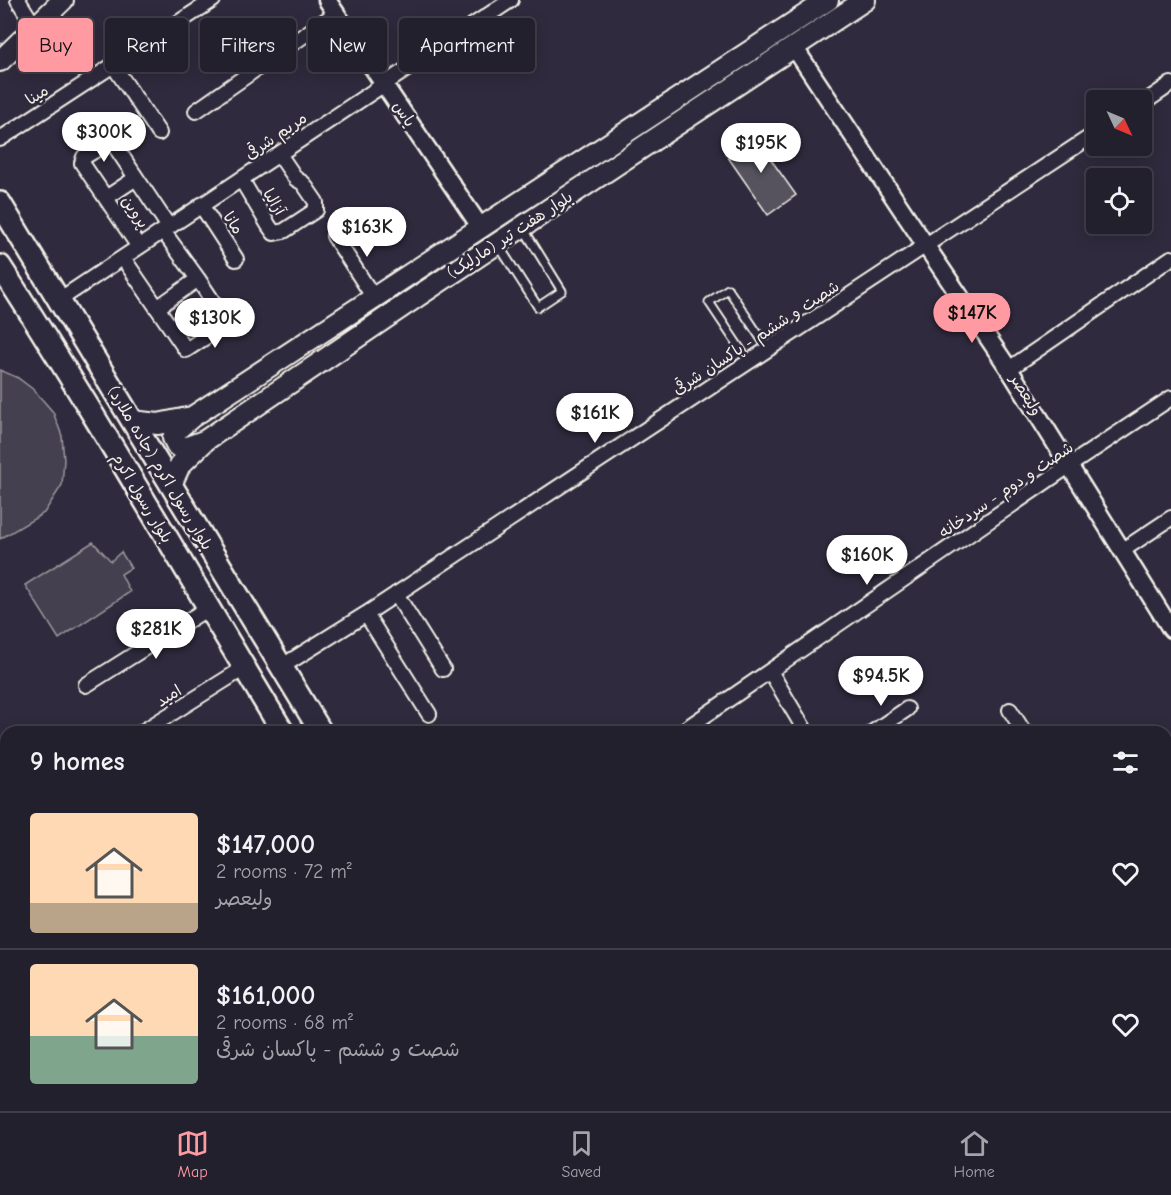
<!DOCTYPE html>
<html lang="en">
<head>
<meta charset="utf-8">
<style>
  body { margin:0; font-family:"Comic Neue","Playpen Sans Arabic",sans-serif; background:#2f2d3a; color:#f1f3f6; height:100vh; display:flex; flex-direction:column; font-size:22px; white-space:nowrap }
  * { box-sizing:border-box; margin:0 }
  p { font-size:20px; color:#a3a3aa }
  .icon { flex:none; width:33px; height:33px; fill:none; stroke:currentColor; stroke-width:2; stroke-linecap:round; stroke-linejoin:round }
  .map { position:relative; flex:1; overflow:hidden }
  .sheet { position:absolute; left:0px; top:726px; width:1172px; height:386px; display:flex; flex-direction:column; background:#23202e; border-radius:18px 18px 0 0; box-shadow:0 3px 15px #0003,0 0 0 2px #403e4a }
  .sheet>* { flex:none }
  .banner { position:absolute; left:18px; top:18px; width:600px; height:54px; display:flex; gap:12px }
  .needle { width:39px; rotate:134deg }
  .buttons { position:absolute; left:1086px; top:90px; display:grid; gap:12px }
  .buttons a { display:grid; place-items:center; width:66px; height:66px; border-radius:6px; background:#23202e; box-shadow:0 3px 15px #0003,0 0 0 2px #403e4a; font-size:30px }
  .price { position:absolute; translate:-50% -51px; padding:0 14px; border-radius:21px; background:#fff; color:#222; font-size:20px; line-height:39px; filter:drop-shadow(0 2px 3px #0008) }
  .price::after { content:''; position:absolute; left:50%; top:36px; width:18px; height:14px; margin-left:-9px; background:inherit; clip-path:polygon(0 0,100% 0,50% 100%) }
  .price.on { background:#ff9aa2; color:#111 }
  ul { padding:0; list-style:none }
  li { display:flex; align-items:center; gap:18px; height:150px; padding:0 30px }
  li+li { border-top:2px solid #403e4a }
  li span { display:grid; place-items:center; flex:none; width:168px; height:120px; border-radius:6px; color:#555 }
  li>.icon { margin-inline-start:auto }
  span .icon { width:72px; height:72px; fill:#fffc; stroke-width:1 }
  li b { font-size:26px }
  h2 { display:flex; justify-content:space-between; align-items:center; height:72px; padding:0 30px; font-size:26px }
  .tag { padding:0 21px; border-radius:6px; background:#23202e; box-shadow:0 3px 15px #0003,0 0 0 2px #403e4a; font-size:21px; line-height:54px }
  .tag.on { background:#ff9aa2; color:#111 }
  .dock { display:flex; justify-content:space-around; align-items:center; height:84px; border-top:2px solid #403e4a; background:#23202e; font-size:16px; color:#a3a3aa }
  .dock a { display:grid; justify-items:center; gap:3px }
  .dock .on { color:#ff9aa2 }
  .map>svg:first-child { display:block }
</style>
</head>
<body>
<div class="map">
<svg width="1171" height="1111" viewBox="0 0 1171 1111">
  <rect width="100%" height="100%" fill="#2f2a3d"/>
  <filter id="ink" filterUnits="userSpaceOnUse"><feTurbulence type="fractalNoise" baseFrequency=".0167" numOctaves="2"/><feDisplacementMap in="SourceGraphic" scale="12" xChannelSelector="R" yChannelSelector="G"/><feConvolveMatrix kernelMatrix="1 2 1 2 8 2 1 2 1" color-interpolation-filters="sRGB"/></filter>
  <g filter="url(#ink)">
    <path fill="#454050" stroke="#9c989c" stroke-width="1.5" d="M0 370 18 378 34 390 53 412 62 436 64 460 62 485 44 513 0 539Z
      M93 542 111 561 121 552 131 568 121 574 130 592 59 639 25 585Z"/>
    <path fill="#56525f" stroke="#f4f1e8" stroke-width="1.5" d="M753 134 796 195 768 215 725 153Z"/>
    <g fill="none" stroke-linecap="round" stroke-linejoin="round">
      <g stroke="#f4f1e8" stroke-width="11">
        <path id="service" d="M499 246 538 307 562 291 528 236 525 228
          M749 362 709 302 728 289 768 349"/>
      </g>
      <g stroke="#f4f1e8" stroke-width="18">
        <path id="minor" d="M18 0 35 27
          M113 65 159 133
          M1142 104 1171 84
          M196 111 336 13
          M0 139 213 0
          M241 179 269 226 274 233 284 231 316 210V202L303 183 296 179 279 154
          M106 198 136 178
          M201 205 236 259
          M334 236 374 298
          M139 247 82 163 84 157 108 142 113 143 169 227
          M123 258 186 350 227 323 198 279 163 231
          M59 300 511 0
          M157 308 198 279
          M1009 369 1171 258
          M1123 550 1171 518
          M396 594 443 669
          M366 614 429 714
          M281 667 366 614 1096 133
          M770 671 806 732
          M86 685 208 608
          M1010 710 1024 732
          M142 732 244 668
          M681 732 1070 465 1171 398
          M873 732 907 709
          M1166 761 1171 758
          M1166 806 1171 815
          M0 820 6 816
          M0 847 6 855
          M1166 1004 1171 1000
          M0 1021 6 1018
          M1166 1081 1171 1077
          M700 1106 703 1111
          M979 1106 983 1111
          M178 1111 186 1106
          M657 1111 665 1106
          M1010 1111 1018 1106
          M1120 1111 1128 1106"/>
      </g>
      <g stroke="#f4f1e8" stroke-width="21">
        <path id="tertiary" d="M327 0 481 228
          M794 47 926 246 1009 369 1171 629
          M0 946 6 942
          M450 1111 459 1106"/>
      </g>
      <g stroke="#f4f1e8" stroke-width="24">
        <path id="secondary" d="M0 61 63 0
          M192 417 178 429 173 438 177 446 185 448 204 441
          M132 421 158 424 192 417 828 0
          M171 485 180 465 206 440 418 296 865 0"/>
      </g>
      <g stroke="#f4f1e8" stroke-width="26">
        <path id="primary" d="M0 203 321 732
          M0 266C99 419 189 577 283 732
          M511 1106 515 1111
          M553 1106 557 1111"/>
      </g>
      <use href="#service" stroke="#2f2a3d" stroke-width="7"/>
      <use href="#minor" stroke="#2f2a3d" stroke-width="14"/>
      <use href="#tertiary" stroke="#2f2a3d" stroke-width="16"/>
      <use href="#secondary" stroke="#2f2a3d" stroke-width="20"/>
      <use href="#primary" stroke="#2f2a3d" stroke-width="21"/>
    </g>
  </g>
  <g text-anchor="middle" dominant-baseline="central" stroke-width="5" stroke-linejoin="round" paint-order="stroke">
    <g font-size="16" fill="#f4f1e8" stroke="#2f2a3d">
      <text transform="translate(37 95) rotate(-33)">مینا</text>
      <text transform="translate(404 114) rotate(56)">یاس</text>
      <text transform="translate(276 136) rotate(-34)">مریم شرقی</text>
      <text transform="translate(274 202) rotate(59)">آزالیا</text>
      <text transform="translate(135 212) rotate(56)">پروین</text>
      <text transform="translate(233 223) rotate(57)">مانا</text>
      <text transform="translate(510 235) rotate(-33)">بلوار هفت تیر (مارلیک)</text>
      <text transform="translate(756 338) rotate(-33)">شصت و ششم - پاکسان شرقی</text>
      <text transform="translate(1026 395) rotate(58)">ولیعصر</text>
      <text transform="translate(160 468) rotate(59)">بلوار رسول اکرم (جاده ملارد)</text>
      <text transform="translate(1006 490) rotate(-34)">شصت و دوم - سردخانه</text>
      <text transform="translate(142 498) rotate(59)">بلوار رسول اکرم</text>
      <text transform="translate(169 696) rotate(-32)">امید</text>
    </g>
  </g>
</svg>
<div class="buttons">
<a><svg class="needle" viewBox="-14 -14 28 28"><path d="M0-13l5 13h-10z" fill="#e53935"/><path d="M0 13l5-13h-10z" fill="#a3a3aa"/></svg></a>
<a><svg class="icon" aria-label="locate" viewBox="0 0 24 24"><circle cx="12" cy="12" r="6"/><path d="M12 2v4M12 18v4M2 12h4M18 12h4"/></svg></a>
</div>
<b class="price" style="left:104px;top:163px">$300K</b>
<b class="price" style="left:761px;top:174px">$195K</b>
<b class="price" style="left:367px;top:258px">$163K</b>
<b class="price on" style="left:972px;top:344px">$147K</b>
<b class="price" style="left:215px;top:349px">$130K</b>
<b class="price" style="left:595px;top:444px">$161K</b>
<b class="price" style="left:867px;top:586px">$160K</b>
<b class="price" style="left:156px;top:660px">$281K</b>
<b class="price" style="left:881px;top:707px">$94.5K</b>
<div class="banner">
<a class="tag on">Buy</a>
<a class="tag">Rent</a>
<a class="tag">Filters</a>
<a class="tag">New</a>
<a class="tag">Apartment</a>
</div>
<section class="sheet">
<h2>9 homes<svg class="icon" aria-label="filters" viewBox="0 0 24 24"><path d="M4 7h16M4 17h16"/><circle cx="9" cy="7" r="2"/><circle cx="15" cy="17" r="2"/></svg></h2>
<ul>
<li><span style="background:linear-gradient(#ffd9b3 75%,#b9a48a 0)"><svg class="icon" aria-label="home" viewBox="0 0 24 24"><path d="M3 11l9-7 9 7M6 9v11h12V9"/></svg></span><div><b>$147,000</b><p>2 rooms · 72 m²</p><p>ولیعصر</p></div><svg class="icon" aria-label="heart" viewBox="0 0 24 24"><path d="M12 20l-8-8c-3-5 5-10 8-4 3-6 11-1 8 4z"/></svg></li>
<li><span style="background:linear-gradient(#ffd9b3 60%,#7fa58c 0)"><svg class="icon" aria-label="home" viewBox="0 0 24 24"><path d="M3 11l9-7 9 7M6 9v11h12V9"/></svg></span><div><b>$161,000</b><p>2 rooms · 68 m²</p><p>شصت و ششم - پاکسان شرقی</p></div><svg class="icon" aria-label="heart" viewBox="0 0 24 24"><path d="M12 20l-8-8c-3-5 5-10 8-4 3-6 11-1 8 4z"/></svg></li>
</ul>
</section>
</div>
<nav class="dock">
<a class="on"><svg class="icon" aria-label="map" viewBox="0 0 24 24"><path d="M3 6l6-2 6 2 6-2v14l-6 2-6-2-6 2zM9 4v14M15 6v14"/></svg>Map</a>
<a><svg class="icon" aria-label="saved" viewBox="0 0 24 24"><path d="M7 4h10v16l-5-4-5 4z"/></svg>Saved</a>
<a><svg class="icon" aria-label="home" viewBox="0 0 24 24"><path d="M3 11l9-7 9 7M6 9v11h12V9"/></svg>Home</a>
</nav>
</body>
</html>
